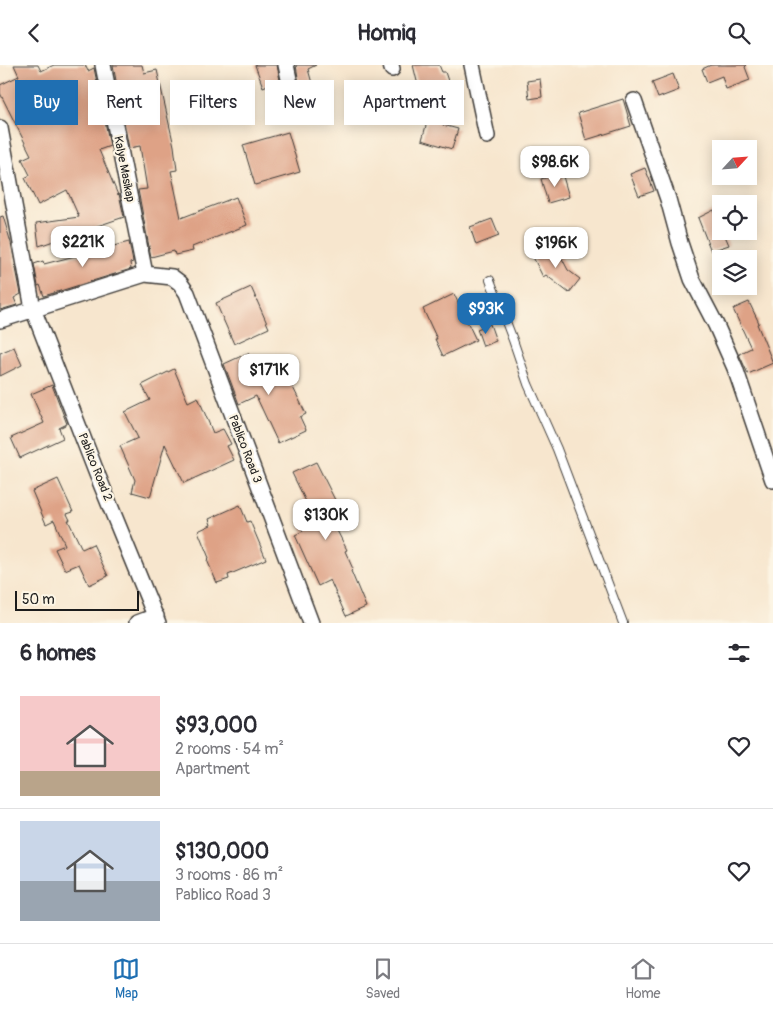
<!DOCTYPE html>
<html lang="en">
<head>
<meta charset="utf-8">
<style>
  body { margin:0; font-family:Pangolin,sans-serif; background:#f7f7f7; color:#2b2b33; height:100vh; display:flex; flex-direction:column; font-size:19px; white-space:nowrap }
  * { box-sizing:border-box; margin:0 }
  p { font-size:16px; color:#7c7c81 }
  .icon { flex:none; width:28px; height:28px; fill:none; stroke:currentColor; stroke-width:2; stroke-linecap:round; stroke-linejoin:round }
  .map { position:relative; height:558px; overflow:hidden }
  .drawer { display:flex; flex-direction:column; background:#fff; flex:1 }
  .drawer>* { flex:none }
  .hud { position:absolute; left:15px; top:15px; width:500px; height:45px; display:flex; gap:10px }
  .needle { width:32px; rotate:64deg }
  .tools { position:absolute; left:712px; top:75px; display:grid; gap:10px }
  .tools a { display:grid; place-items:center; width:45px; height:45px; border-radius:0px; background:#fff; box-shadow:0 2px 12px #0003; font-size:25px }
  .scale { position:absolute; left:15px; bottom:12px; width:124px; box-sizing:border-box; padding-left:5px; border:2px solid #1c1c1c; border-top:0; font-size:14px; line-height:18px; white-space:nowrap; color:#1c1c1c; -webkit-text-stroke:4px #fcf5e5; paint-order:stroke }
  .price { position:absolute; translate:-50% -42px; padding:0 11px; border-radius:10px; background:#fff; color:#222; font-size:16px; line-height:32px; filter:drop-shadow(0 1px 2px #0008) }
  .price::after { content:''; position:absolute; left:50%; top:30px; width:15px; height:11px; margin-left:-8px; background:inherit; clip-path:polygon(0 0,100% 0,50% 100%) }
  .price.current { background:#1f6fb2; color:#fff }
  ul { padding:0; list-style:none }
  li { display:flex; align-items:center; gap:15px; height:125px; padding:0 20px }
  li+li { border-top:1px solid #e1e1e2 }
  li span { display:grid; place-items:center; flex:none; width:140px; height:100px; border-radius:0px; color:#555 }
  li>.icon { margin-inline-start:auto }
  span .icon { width:60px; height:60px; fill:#fffc; stroke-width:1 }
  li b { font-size:21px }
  h2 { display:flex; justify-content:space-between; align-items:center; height:60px; padding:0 20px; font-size:21px }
  .chip { padding:0 18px; border-radius:0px; background:#fff; box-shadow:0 2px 12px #0003; font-size:18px; line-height:45px }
  .chip.current { background:#1f6fb2; color:#fff }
  header { display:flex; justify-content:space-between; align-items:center; height:65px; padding:0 20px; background:#fff; font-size:22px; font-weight:700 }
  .menu { display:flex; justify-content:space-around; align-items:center; height:70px; border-top:1px solid #e1e1e2; background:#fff; font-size:14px; color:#7c7c81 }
  .menu a { display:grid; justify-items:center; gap:2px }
  .menu .current { color:#1f6fb2 }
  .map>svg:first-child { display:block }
</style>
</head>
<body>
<header><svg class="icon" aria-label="back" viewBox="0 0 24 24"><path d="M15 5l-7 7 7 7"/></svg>Homiq<svg class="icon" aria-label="search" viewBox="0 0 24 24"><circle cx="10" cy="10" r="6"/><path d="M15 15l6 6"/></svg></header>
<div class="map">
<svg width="773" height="558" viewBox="0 0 773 558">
  <rect width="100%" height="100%" fill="#fcf5e5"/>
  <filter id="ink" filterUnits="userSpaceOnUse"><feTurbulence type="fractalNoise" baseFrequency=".02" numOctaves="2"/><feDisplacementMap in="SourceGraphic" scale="10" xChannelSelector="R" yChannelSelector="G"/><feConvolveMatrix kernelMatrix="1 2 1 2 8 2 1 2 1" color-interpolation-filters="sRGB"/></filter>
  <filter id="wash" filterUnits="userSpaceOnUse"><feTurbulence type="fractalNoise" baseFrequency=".0096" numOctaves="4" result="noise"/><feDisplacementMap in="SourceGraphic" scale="20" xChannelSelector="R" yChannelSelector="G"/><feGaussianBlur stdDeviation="1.12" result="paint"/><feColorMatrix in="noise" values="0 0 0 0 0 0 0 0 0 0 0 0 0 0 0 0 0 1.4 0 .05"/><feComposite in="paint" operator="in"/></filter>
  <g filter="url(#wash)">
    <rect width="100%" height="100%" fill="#f7e6ce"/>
    <g id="blocks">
      <path fill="#dea286" d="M14 0H38L41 6 54 0H85L88 6 94 3 110 81 99 85 118 130 119 129 124 152 39 181 36 158 79 152 67 125 38 140 25 113 30 110 22 94 31 90 0 28V20L19 11Z
        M113 0H142L144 8 157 5 174 81 177 105 171 106 181 153 236 132 247 160 192 182 193 186 175 190 174 186 151 192 138 125 147 124 140 81 129 83Z
        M255 0H277L280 15 263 22Z
        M296 0H316L308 4 316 33 302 37Z
        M413 0H439L442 7H445L454 34 438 39 443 60 458 64 452 84 422 75 427 57Z
        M711 0H747L745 2 750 15 726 24 722 11 707 17 702 4Z
        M673 9 679 25 658 33 652 17Z
        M540 14 542 32 529 34 527 16Z
        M623 34 631 61 586 75 578 48Z
        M288 67 300 107 255 120 243 80Z
        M645 103 654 126 639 131 630 109Z
        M562 108 569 132 548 138 541 114Z
        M714 145 721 162V166H723L729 180 711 186 698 153Z
        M3 151 11 178 21 229 14 233 17 240 0 245V152Z
        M492 154 499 171 476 180 470 162Z
        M129 177 133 197 130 198 131 204 44 231 40 220 38 221 34 199 43 196 44 199Z
        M555 180 568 205 580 214 569 228 546 210 543 212 533 192Z
        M251 222 269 263 234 279 216 238Z
        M454 229 476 275 443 291 435 274H437L423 244Z
        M749 237 759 258 757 259 773 298 748 309 739 289 751 283 733 244Z
        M490 259 496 276 483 281 477 264Z
        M14 282 22 300 0 311V288Z
        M248 288 258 311 282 300 306 349 300 352 306 365 278 378 256 331 239 339 224 299Z
        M174 304 188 337 198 332 213 368 223 364 231 379 227 381 234 395 184 418 165 379 150 432 132 427 135 415 120 381 138 373 125 347 150 335 142 320Z
        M52 320 67 359 59 363 63 373 20 393 11 373 44 358 31 329Z
        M316 397 337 439 326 444 347 485 345 486 353 504 351 506 366 542 346 551 330 515 318 521 295 470 303 466 300 460 314 453 292 408Z
        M58 414 73 447 67 449 70 455H68L82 484 93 479 108 511 89 520 79 499 65 505 55 484 65 480 54 455 46 459 32 426Z
        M240 440 247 457 250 456 266 494 228 510 229 514 217 518 207 495 209 493 198 466 211 460 209 454Z"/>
    </g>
  </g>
  <g filter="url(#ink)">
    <use href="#blocks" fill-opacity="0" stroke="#3d3a37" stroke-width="1"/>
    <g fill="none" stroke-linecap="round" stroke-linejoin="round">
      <g stroke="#3d3a37" stroke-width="10">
        <path id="lane" d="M490 215 513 275 528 319 557 384 623 558"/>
      </g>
      <g stroke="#3d3a37" stroke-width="18">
        <path id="street" d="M103 0 145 209
          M286 0 292 28
          M391 0 392 4
          M472 0 487 71
          M634 36 668 134 680 178 692 214 716 260 735 303 773 415
          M0 63 33 244 97 409 158 558
          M0 255 145 209 172 212 180 218 187 228 311 558
          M137 558 156 551"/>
      </g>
      <use href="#lane" stroke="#fff" stroke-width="8"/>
      <use href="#street" stroke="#fff" stroke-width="15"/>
    </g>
  </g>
  <g text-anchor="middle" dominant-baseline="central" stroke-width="4.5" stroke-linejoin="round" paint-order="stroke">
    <g font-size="12" fill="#1c1c1c" stroke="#fcf5e5">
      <text transform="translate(124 104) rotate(79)">Kalye Masikap</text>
      <text transform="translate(245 384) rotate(69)">Pablico Road 3</text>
      <text transform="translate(95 402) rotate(68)">Pablico Road 2</text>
    </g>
  </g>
</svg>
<div class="tools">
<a><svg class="needle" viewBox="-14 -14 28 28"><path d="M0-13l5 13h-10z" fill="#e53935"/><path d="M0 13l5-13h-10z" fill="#7c7c81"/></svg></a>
<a><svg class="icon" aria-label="locate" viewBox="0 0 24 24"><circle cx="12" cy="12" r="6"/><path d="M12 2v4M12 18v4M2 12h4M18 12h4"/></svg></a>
<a><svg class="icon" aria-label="layers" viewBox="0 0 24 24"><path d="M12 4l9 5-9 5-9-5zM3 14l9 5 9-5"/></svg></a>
</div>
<div class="scale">50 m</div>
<b class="price" style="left:555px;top:123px">$98.6K</b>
<b class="price" style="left:83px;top:203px">$221K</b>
<b class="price" style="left:556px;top:204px">$196K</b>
<b class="price current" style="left:486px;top:270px">$93K</b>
<b class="price" style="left:269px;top:331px">$171K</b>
<b class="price" style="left:326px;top:476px">$130K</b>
<div class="hud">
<a class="chip current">Buy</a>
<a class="chip">Rent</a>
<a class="chip">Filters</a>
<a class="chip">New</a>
<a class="chip">Apartment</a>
</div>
</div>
<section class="drawer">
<h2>6 homes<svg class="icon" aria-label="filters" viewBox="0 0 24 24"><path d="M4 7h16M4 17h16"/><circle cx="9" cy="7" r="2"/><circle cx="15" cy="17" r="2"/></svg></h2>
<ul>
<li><span style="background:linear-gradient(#f6c9c9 75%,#b9a48a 0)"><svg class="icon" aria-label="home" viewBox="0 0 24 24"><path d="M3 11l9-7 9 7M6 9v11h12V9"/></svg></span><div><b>$93,000</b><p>2 rooms · 54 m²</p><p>Apartment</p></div><svg class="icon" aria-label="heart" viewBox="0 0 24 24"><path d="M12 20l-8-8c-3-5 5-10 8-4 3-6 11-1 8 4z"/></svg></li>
<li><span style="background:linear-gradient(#c9d6e8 60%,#9aa5b1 0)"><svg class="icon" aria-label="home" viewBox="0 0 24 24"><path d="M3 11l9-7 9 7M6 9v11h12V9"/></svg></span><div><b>$130,000</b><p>3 rooms · 86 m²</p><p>Pablico Road 3</p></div><svg class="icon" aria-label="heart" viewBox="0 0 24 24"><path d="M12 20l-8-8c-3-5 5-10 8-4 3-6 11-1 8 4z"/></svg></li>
</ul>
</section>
<nav class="menu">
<a class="current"><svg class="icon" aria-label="map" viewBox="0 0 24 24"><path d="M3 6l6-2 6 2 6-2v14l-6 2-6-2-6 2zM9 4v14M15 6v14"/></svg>Map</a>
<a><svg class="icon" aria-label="saved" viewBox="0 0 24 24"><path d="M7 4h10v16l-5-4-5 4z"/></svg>Saved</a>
<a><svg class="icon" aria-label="home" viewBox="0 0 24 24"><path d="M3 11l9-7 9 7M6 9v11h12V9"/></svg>Home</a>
</nav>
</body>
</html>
